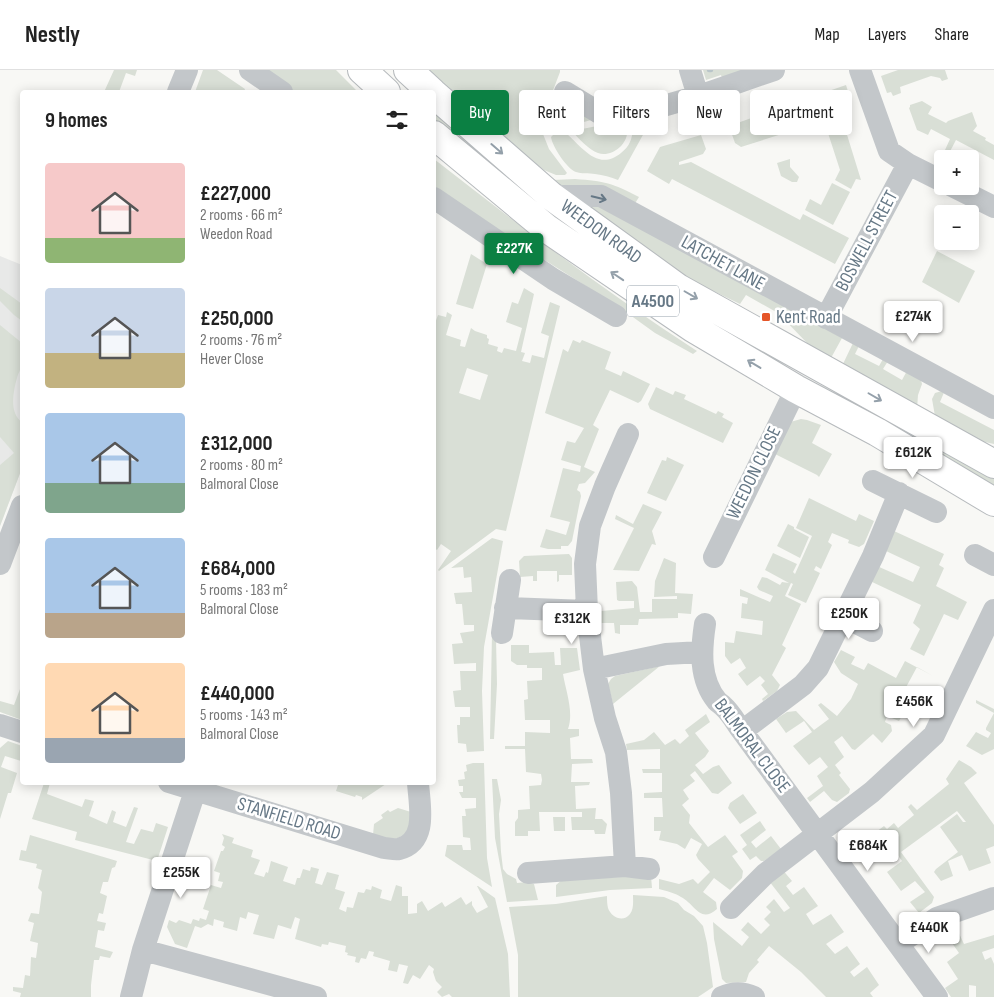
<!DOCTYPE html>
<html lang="en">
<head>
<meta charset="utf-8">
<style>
  body { margin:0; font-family:"Sofia Sans Condensed",sans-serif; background:#f6f6f6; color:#222; height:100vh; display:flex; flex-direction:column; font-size:19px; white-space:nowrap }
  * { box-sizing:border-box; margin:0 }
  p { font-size:16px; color:#767676 }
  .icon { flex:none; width:28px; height:28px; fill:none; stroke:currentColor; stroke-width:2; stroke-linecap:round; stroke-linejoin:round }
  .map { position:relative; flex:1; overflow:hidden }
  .side { position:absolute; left:20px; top:20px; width:416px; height:695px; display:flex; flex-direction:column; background:#fff; border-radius:5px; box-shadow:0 2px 12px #0003 }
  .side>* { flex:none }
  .banner { position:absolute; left:451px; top:20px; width:468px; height:45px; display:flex; gap:10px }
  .controls { position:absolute; left:934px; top:80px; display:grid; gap:10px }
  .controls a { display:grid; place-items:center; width:45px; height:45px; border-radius:5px; background:#fff; box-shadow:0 2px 12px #0003; font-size:25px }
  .price { position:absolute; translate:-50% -42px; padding:0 11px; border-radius:5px; background:#fff; color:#222; font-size:16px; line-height:32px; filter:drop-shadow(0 1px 2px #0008) }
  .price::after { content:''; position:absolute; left:50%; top:30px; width:15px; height:11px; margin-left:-8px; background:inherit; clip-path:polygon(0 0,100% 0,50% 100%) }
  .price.current { background:#0b8043; color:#fff }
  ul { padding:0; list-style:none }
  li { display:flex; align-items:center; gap:15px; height:125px; padding:0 25px }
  li span { display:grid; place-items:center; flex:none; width:140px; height:100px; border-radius:5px; color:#555 }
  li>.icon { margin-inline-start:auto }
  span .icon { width:60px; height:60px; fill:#fffc; stroke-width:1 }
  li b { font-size:21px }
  h2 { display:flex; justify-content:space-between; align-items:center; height:60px; padding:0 25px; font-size:21px }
  .chip { padding:0 18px; border-radius:5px; background:#fff; box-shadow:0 2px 12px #0003; font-size:18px; line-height:45px }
  .chip.current { background:#0b8043; color:#fff }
  header { display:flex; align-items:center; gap:30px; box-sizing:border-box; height:70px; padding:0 25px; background:#fff; border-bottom:1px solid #e0e0e0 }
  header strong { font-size:24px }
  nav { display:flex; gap:28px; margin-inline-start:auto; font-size:18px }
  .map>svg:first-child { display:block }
</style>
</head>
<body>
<header>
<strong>Nestly</strong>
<nav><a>Map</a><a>Layers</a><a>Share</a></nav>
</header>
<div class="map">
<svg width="994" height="927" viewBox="0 0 994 927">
  <rect width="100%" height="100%" fill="#f8f8f5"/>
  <path fill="#e8e9e8" d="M0 186 22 195V398L0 456Z"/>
  <path fill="#d9dfd6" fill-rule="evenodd" d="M114 0H137L135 6 126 3 119 22H104Z
    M203 0H217L245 19 244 22H195Z
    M255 0H336L358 22H288Z
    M427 0H560V2L552 23 596 47 595 49 569 56 554 54 549 56 543 64 549 79 567 103 565 105H556L544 100 509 73Z
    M703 0H747L722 8 721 5 706 10Z
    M898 0H945L948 9 942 11 940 8 931 6 900 17 901 23 893 26 891 22 887 23 881 6Z
    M846 15 852 34 798 52 791 34Z
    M922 31 932 37 928 44 946 53 948 51 972 42 977 56 973 61 986 68 985 70 994 75V90L956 70 946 89H942V92L940 91 950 69 931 59 928 65 917 60 909 38 910 37V35Z
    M788 35 795 53 783 57 785 63 741 77 735 73 729 56Z
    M434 43 532 126 645 206 550 147 434 53Z
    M607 54 626 56C632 71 613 88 598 83 589 80 578 68 572 61Z
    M641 55 644 63 618 110C611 107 603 105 595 104 589 103 581 104 576 102 567 99 552 76 551 67L555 63 565 62C582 77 598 102 621 83 630 76 632 69 633 58Z
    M844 55 861 110 856 109 851 119 835 110 840 100 827 60Z
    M701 65 706 79 703 84 679 92V95L691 92 800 150 803 144 849 168 835 194 672 109 669 114 647 101 660 77Z
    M434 89C520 156 605 222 697 281L693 284 655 263 619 237 434 120Z
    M790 89V97L799 107 797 112H792L781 106 777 93Z
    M575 109C605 111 612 113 639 127L634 135 554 114 553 110Z
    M832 113 850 122 833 155 805 140 810 129 821 135Z
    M575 132H601L842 268 831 288 809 275 778 243 746 225 740 234 691 210Z
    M937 181 975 201 959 233 922 212Z
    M471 184 487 194 473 239 456 234Z
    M0 218 22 234V251L14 245 0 231Z
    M524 218 534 224 521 282 525 283 522 291 530 293 532 285 544 288 549 266 541 263 550 232 560 236 506 461 496 459 439 501 438 500 451 481 441 474 437 480 434 478V256L438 245 446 247 447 242 452 245 446 265 461 270 460 276 465 277 471 258 475 261 487 265V268L489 269 488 274 498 277 497 281 502 283 504 278 516 281 522 258 506 252 512 232 518 234ZM467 298 488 305 480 330 459 323Z
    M0 255 22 273C22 280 23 287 22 293 22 298 18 303 17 308 13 322 9 343 22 352V398L0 456V395L14 383 0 367Z
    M573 270 580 273 582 270 611 282 605 299 621 306 623 301 650 314 641 331 638 333 610 320 593 355 599 359 584 397 595 402 585 413 579 414 577 420 580 422 581 426 572 471 568 476H561V479H548L540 477 546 459 566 465 570 452 550 447 563 398 580 402 581 396 561 390 567 371 575 373 584 358 545 343 563 279 568 282Z
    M853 273 859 276 855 284 879 296 883 289 888 291 883 299 902 310 908 299 921 310 922 314 918 325 917 339 842 296Z
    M656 317 673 325 675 321 686 325 684 329 716 344 718 341 724 344 722 347 733 353 723 373 650 339 648 334Z
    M945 320 940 332 994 360V374L976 370 935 346 932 329 935 323Z
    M847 323 994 408V426L841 332Z
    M801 349 807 350 821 355 812 373 832 384 819 407 817 405 773 383 787 353Z
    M667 387 684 395 666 431 647 423 662 390 666 391Z
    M809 428 856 451 859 444 874 451 864 474 859 477 848 473 849 470 832 463 828 472 832 475 821 499 816 496 814 500 820 503 806 533 788 525 793 514 791 513 785 526 801 534 782 575 786 578 772 605 780 615 777 621 763 631 762 629 768 624 761 615 765 611 760 606 747 616 738 604 746 598 740 588 731 594 725 586V572L734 573 736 561 762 565 763 551 741 548 742 533 747 534 748 528 740 526V519L770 532 773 526 759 520 757 517 762 507 767 508 780 515 782 512 789 513 765 500 773 483 797 494 793 502 795 504 812 466 796 458Z
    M643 434 662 442 652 461 656 475 652 474 639 501 613 500 634 458 615 449 616 445 633 454Z
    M788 454 794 457V459L809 467 800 488 777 476Z
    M894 461 944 484 939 495 944 498 936 516 967 532 958 550 944 544 924 586 910 579 920 559 913 553 921 535 870 511 877 496 913 512 920 497 886 481Z
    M492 468 503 471 484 577 482 621 484 681 467 682 466 674 458 673 457 655H460V647H470V637H455L453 621 461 620 460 601H476V593L454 594 452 574 463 573 460 563 474 561V555H464L462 534H456L454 523 472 522 471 507 464 508 463 497 451 498Z
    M569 484 572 488V505H559V511L557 512V501H537V511H533V506L520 507 519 491 524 486Z
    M664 488 676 493 675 523 693 524 691 544 678 543V548L639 549 638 555H620V564L615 563 614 553H601V541L634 538V531H619L617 530 616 512 632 511 637 517 640 542H652V529H677V526L654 527 655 511Z
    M492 563 496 569 497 614 494 669H490Z
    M511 575H529V583L554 582 555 595H561L560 578H577L580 600 563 604C566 622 574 642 568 659H579V666L570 668 571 689H592L593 693 572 694 571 712H590L589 715 575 716 576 739 596 738 595 749H602L607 754 605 764H595L594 760H572L571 747H582V742H539L540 761H528V766H515V752L518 748V740L530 739 529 716 541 715 542 710 541 704 526 702 525 679H505V676H525V662L550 663V650H525L524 630 528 629 527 611 542 610V598H527V595H517L511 591Z
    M841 580 855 587 851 594 864 600 868 593 896 608 905 591 933 606 917 597 904 621 899 618 896 624 910 631 899 651 887 646 885 652 891 655 892 661 882 673 873 664 855 680 852 679 842 666 834 672 844 687 835 695 841 703 839 705 850 719 849 723 837 732 832 730 824 721 810 732 807 728 823 716 817 706 828 697 820 687 809 695 793 676 812 662 804 651 786 663 776 649 787 642 796 641 814 660 829 649 818 635 821 633 837 646 851 629 858 614 841 603 834 592Z
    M660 596 613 634 608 614 611 609 615 606Z
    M20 619 22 620V650L0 642V631L14 635Z
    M976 630 994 639V679L982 685 966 676 976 662 988 668 991 663 986 660V658L994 643 976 633Z
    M706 644 710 652 695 663 709 681 705 687 695 695 703 704 713 697 719 695 732 713 718 724 712 723 695 701 690 705 695 711 683 720 689 729 682 735 690 745 689 753 708 777 725 765 738 782 732 786 743 801 742 808 730 820 714 808 703 822 716 832 717 839C700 854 695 834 681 827 675 823 666 821 659 819V809L679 814 693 809 698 814 710 802 698 789 696 785 702 774 691 768 685 779 677 774 659 770 661 761H654V747H663L662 728H644V723L662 722V703H643L642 699H660V679L627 680 626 674 644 670 654 662 665 675 675 669 680 674 689 666 685 660Z
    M8 671 22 676 21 691 5 686 1 697 17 703 11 723H8L0 749V678Z
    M959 690 971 697 977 703 964 713 994 755V776L986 779 991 793 969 801 962 785 948 791 953 806 941 811 934 802 936 799 958 782 940 757 957 744 963 752H966L957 741 901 782 934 827 932 833 919 843 910 832 925 822 915 811 901 821 887 802 902 791 894 780 879 790 864 771 884 756 887 759 894 753 898 758 914 745 908 737 911 734 917 740 949 714 946 709Z
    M473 693H484L487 788 492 817 445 786 447 775H462L463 780H471L470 768 463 767 462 746H466L465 739 476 738V728H462L459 722H463V716H459L458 710 465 709 464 702 467 701 466 695Z
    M492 709H497L501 730 499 744 501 782 503 799 507 804 516 809 517 813 527 812 534 814 538 830 507 832 495 768Z
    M44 713H50L47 724 82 737 85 729 94 731 89 746 107 754 112 740 116 742 113 752 126 757 134 737 138 738 126 772 134 774 141 759 153 762 156 753 168 757 157 791 75 770 77 762 32 749Z
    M389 713 390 715 386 714 362 730V727L356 725 355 727 336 721 338 715 331 713Z
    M743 724 757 743 740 754 728 738 730 733Z
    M398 738 411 742 409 762 394 770 373 765 374 754 383 748 381 745 388 740 390 742Z
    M553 747H565V761H554Z
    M760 751 766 760 751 772 756 778 771 766 781 779 764 791H761L756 786 750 790 742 779 747 775 740 765Z
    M222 764 234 768 232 773 253 780 251 787 260 790 254 804 264 807 266 802 268 803 271 791 288 797 283 811 295 815 297 808H300L303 799 310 801 311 797 319 799 315 813 322 815 327 802 339 805 335 819 345 822 339 839 346 842 347 837 353 838 358 822 364 823 366 819 371 820 372 816 382 820 380 828 391 831 396 815 402 817V826H408V844L417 843V834L422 831 428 841 442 832 445 837 461 827 466 835 472 831V835L477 843 488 837 477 816H478L495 828 508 884 510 927H452L449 924 442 927 437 922 442 917 436 911 433 902 434 899 429 895 420 909 413 905 408 914 403 913 408 896 399 894 397 902 388 900 390 891 373 886 374 882 369 881 366 889 361 888 359 893 355 892 356 887 347 885 348 883 345 882 346 876 329 872 328 875 322 874 321 877 295 869 300 849 295 847 291 859 278 855 274 869 253 864 259 845 248 842 246 849 240 847 237 861 223 857 224 852 214 849 213 856 208 854 201 858 195 856 187 878 175 874 167 857 169 850 176 853 179 850 191 854 193 849 199 851 200 848 206 850 209 841 203 839 211 815 221 818 223 812 218 811 220 803 214 801 221 781H223L225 777 222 775 224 768Z
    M30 765 117 791 115 797 112 798 108 812H103L100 823 107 826 103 844 99 843 97 851 106 853 104 861 98 860 95 877 113 882 110 888 100 886 99 890H94L91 915V927H20L21 923 13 921V917L23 918 25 905 30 906 31 887 36 888 38 873 30 871 34 853 28 851 31 843 39 844 42 822 38 818 42 800 36 798 37 794 19 790 21 780 26 781Z
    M781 798 792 811 786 816 793 825 804 817 818 836 806 844 813 855 831 844 844 862 826 874 835 884 847 876 860 894 850 902 854 907 867 897 879 915 870 923 873 927H826L801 902 769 876 757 890 759 892 749 903 746 912 726 913 722 909 714 869 713 852 742 876 749 867 741 860 748 852 761 864 770 855 764 849 771 842 766 837 774 829 784 842 790 838 769 811Z
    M651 806 652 818 610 820 556 827V815L563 809Z
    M633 825 664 827 678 833 684 840 694 846 703 856 707 873 713 917 698 927H518V885L509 837 556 834 607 826C607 830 607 834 608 838 611 847 623 853 630 844 634 839 633 831 633 825Z
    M955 855 964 874 994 865V878L982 882 985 890 991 887 994 894V927H976V916L969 915V927H951L945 918 958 909 947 892 959 883 952 873 950 874 942 863Z"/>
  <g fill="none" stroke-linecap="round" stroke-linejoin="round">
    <path stroke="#b9c5c9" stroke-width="4.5" d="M709 0H711"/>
    <g stroke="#b6babd" stroke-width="30">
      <path id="highway" d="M362 0 386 22
        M408 0 432 22
        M434 24 551 126 678 218 994 394
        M434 65 546 158 693 258 796 319 877 362 994 432"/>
    </g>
    <path stroke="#c3c7ca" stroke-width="22" d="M250 0 282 22
      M690 0 698 26
      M860 0 889 81 908 94 942 111
      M178 22 187 0
      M565 22 611 50 618 49 705 24 774 0
      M952 116 994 137
      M551 126H601L994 338
      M434 128 553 209 616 246
      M826 248 908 94
      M873 411 936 442
      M975 485 994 495
      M714 487 796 319
      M0 494 22 436
      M505 538 587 541
      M843 546 872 561
      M705 554C701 580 699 609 717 631 719 633 721 634 723 636 731 643 736 653 742 661L937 927
      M502 563 510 510
      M594 599 666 584 701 582
      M0 655 22 662
      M742 661 803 615 818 598 873 486 899 423
      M169 712 384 778C388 778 395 780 399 779 429 771 419 734 418 712
      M625 796 621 723 616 682 605 648 594 599 587 541 585 494 590 456 605 416 628 364
      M528 803 625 796 649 799
      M731 838 765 804 872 722 934 665 994 540
      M898 874 937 848 994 828
      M143 880 316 927
      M131 927 143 880 195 721
      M722 927C733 922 743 922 754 927"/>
    <use href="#highway" stroke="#fff" stroke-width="28"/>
  </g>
  <defs><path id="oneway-shaft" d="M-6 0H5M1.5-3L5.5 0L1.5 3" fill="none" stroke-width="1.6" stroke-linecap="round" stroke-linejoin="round" transform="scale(1.25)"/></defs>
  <g stroke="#94a0aa">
    <use href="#oneway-shaft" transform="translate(497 79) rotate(41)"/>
    <use href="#oneway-shaft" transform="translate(617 206) rotate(-146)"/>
    <use href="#oneway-shaft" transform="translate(691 225) rotate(30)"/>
    <use href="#oneway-shaft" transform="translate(754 294) rotate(-149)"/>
    <use href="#oneway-shaft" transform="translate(875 327) rotate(30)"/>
  </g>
  <use stroke="#667886" href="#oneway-shaft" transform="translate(599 128) rotate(13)"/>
  <rect fill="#e55528" stroke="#fff" stroke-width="2" x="761" y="242" width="10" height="10" rx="2.5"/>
  <g text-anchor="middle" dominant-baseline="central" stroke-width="5" stroke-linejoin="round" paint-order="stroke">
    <rect fill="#fff" stroke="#94a0aa" stroke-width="1" x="627" y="215.5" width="52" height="31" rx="4"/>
    <g font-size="18" font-weight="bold" fill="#667886">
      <text x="653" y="231">A4500</text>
    </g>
    <g font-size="19" fill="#667886" stroke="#fff">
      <text transform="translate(601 162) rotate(36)">WEEDON ROAD</text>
      <text transform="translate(867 171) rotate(-62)">BOSWELL STREET</text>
      <text transform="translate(723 193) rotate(29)">LATCHET LANE</text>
      <text transform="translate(754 403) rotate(-64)">WEEDON CLOSE</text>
      <text transform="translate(752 676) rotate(53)">BALMORAL CLOSE</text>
      <text transform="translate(289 749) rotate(17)">STANFIELD ROAD</text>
    </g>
    <g font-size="19" fill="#667886" stroke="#fff" text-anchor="start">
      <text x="776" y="247">Kent Road</text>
    </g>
  </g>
</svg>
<div class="controls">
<a>+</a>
<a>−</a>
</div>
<b class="price current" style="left:514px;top:205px">£227K</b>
<b class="price" style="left:913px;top:273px">£274K</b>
<b class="price" style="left:913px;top:409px">£612K</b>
<b class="price" style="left:849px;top:570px">£250K</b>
<b class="price" style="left:572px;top:575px">£312K</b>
<b class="price" style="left:914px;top:658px">£456K</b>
<b class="price" style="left:868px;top:802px">£684K</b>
<b class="price" style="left:181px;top:829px">£255K</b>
<b class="price" style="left:929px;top:884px">£440K</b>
<div class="banner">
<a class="chip current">Buy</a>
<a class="chip">Rent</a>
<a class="chip">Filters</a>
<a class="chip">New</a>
<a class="chip">Apartment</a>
</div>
<section class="side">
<h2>9 homes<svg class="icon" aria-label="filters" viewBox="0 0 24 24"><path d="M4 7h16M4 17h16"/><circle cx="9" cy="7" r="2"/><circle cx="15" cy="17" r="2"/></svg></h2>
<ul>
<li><span style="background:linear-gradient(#f6c9c9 75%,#8fb573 0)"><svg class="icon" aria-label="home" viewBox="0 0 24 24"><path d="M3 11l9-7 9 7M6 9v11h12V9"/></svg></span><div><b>£227,000</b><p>2 rooms · 66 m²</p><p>Weedon Road</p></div></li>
<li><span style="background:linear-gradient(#c9d6e8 65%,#c2b280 0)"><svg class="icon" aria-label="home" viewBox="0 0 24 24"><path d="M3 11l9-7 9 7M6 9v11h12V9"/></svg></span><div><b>£250,000</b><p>2 rooms · 76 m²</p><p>Hever Close</p></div></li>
<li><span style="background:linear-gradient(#a9c7e8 70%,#7fa58c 0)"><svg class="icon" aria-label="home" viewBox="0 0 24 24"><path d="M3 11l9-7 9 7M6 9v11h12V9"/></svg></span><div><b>£312,000</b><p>2 rooms · 80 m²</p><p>Balmoral Close</p></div></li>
<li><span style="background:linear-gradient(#a9c7e8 75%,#b9a48a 0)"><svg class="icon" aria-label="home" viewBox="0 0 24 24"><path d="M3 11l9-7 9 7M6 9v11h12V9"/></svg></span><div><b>£684,000</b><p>5 rooms · 183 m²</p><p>Balmoral Close</p></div></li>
<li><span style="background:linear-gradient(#ffd9b3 75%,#9aa5b1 0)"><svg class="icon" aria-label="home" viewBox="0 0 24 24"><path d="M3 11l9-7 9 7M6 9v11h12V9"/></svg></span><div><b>£440,000</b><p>5 rooms · 143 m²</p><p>Balmoral Close</p></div></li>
</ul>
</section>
</div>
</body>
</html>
